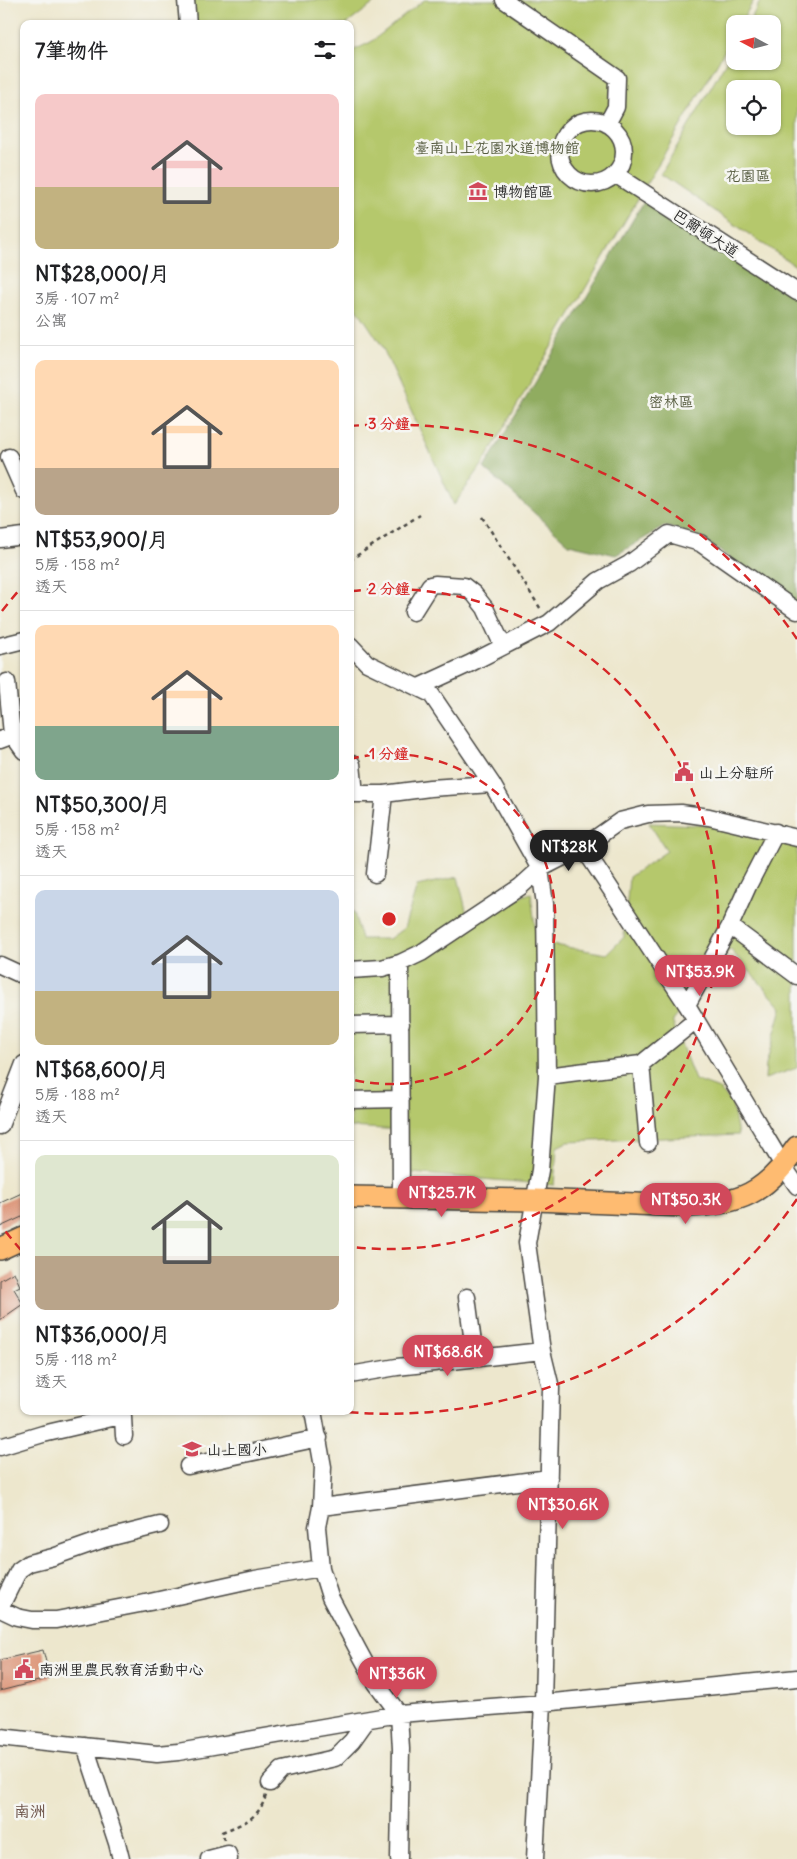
<!DOCTYPE html>
<html lang="zh-TW">
<head>
<meta charset="utf-8">
<style>
  body { margin:0; font-family:Delius,"LXGW WenKai TC",sans-serif; background:#f2f2f2; color:#202124; height:100vh; display:flex; flex-direction:column; font-size:19px; white-space:nowrap }
  * { box-sizing:border-box; margin:0 }
  p { font-size:16px; color:#757577 }
  .icon { flex:none; width:28px; height:28px; fill:none; stroke:currentColor; stroke-width:2; stroke-linecap:round; stroke-linejoin:round }
  .map { position:relative; flex:1; overflow:hidden }
  .drawer { position:absolute; left:20px; top:20px; width:334px; height:1395px; display:flex; flex-direction:column; background:#fff; border-radius:10px; box-shadow:0 1px 4px #0004 }
  .drawer>* { flex:none }
  .needle { width:32px; rotate:277deg }
  .controls { position:absolute; left:726px; top:15px; display:grid; gap:10px }
  .controls a { display:grid; place-items:center; width:55px; height:55px; border-radius:10px; background:#fff; box-shadow:0 1px 4px #0004; font-size:25px }
  .price { position:absolute; translate:-50% -42px; padding:0 11px; border-radius:18px; background:#d1495b; color:#fff; font-size:16px; line-height:32px; filter:drop-shadow(0 1px 2px #0008) }
  .price::after { content:''; position:absolute; left:50%; top:30px; width:15px; height:11px; margin-left:-8px; background:inherit; clip-path:polygon(0 0,100% 0,50% 100%) }
  .price.selected { background:#222; color:#fff }
  ul { padding:0; list-style:none }
  li { display:grid; align-content:center; gap:10px; height:265px; padding:0 15px }
  li+li { border-top:1px solid #e0e0e0 }
  li span { display:grid; place-items:center; height:155px; border-radius:10px; color:#555 }
  li>.icon { margin-inline-start:auto }
  span .icon { width:90px; height:90px; fill:#fffc; stroke-width:1 }
  li b { font-size:21px }
  h2 { display:flex; justify-content:space-between; align-items:center; height:60px; padding:0 15px; font-size:21px }
  .map>svg:first-child { display:block }
</style>
</head>
<body>
<div class="map">
<svg width="797" height="1859" viewBox="0 0 797 1859">
  <rect width="100%" height="100%" fill="#f6f6f2"/>
  <filter id="ink" filterUnits="userSpaceOnUse"><feTurbulence type="fractalNoise" baseFrequency=".02" numOctaves="2"/><feDisplacementMap in="SourceGraphic" scale="10" xChannelSelector="R" yChannelSelector="G"/><feConvolveMatrix kernelMatrix="1 2 1 2 8 2 1 2 1" color-interpolation-filters="sRGB"/></filter>
  <filter id="wash" filterUnits="userSpaceOnUse"><feTurbulence type="fractalNoise" baseFrequency=".0096" numOctaves="4" result="noise"/><feDisplacementMap in="SourceGraphic" scale="20" xChannelSelector="R" yChannelSelector="G"/><feGaussianBlur stdDeviation="1.12" result="paint"/><feColorMatrix in="noise" values="0 0 0 0 0 0 0 0 0 0 0 0 0 0 0 0 0 1.4 0 .05"/><feComposite in="paint" operator="in"/></filter>
  <g filter="url(#wash)">
    <rect width="100%" height="100%" fill="#ede7cd"/>
    <path fill="#b5c86c" stroke="#707a4c" fill-rule="evenodd" d="M178 0H378L347 24H181Z
      M424 0H754L740 24H735V33L482 465 454 505 382 346 350 298V52L371 42Z
      M761 0H797V267L661 174 735 46V61H772V24H748ZM735 89H772V126H735Z
      M649 823 719 826 797 843V1068L765 1079 766 1064 782 1008 730 949 672 1021 695 1080 719 1089 732 1103 738 1135 567 1142 557 1147 554 1185 399 1172 401 1130 350 1127V911L354 912 361 939H389L404 928 417 886 458 877 467 914 531 893 537 942 607 954 624 937 629 877 667 851Z"/>
    <path fill="#90ac60" stroke="#5e6c46" d="M649 193 797 297V605L700 537 665 526 616 555 569 544 484 468Z"/>
    <g id="blocks">
      <path fill="#dc9376" d="M24 1192V1216L0 1227V1203Z
        M14 1272 20 1286 14 1289 23 1304 0 1320V1280Z
        M43 1650 50 1678 0 1691V1660Z"/>
    </g>
  </g>
  <g filter="url(#ink)">
    <use href="#blocks" fill-opacity="0" stroke="#484743" stroke-width="1"/>
    <g fill="none" stroke-linecap="round" stroke-linejoin="round">
      <g stroke="#484743" stroke-width="19">
        <path id="minor" d="M186 0 188 24
          M504 0 617 78 616 107 607 124
          M560 152a32 32 0 1 1 64 0a32 32 0 1 1-64 0Z
          M615 174 797 292
          M9 457 24 491
          M0 539 24 536
          M413 612 430 585 435 584 464 586 474 594 485 608 503 646
          M350 645 367 663 431 694 492 784 540 869 545 904 547 1076 540 1170 527 1243 542 1351 551 1388 543 1703 535 1859
          M0 646 24 640
          M7 682 12 734 24 751
          M419 687 469 664 549 623 598 581 629 564 669 534 700 543 797 611
          M0 740 24 731
          M352 764 355 794
          M350 794H384L430 788 492 784
          M583 847 687 1005 784 1167 797 1186
          M375 874 384 794
          M730 926 797 976
          M400 963 401 1200
          M0 965 24 976
          M350 970 382 968 400 963 421 953 520 887 540 869 583 847 620 821 648 814 681 813 709 817 797 838
          M687 1005 730 926 748 886 776 832
          M350 1025 401 1024
          M641 1064 648 1143
          M547 1076 641 1064 696 1020
          M350 1100 401 1099
          M0 1126 24 1064
          M467 1297 475 1358
          M350 1375 397 1367 542 1351
          M313 1411 323 1467 321 1507 317 1527 321 1568 330 1597 358 1650 376 1683 399 1714 401 1749 399 1859
          M0 1447 43 1434 116 1417H123L124 1436
          M188 1466 319 1438
          M321 1507 549 1478
          M0 1608 19 1570 29 1563 53 1557 104 1539 160 1525
          M0 1609 17 1617 32 1620H56L150 1602 255 1579 321 1568
          M0 1737 157 1754 178 1752 399 1714 543 1703 797 1678
          M85 1746 117 1843 121 1859
          M270 1783 282 1770 335 1758 352 1741 367 1720
          M209 1859 228 1854 229 1859"/>
      </g>
      <g stroke="#484743" stroke-width="24">
        <path id="major" d="M350 1197 535 1200 685 1206C740 1205 766 1193 797 1147
          M0 1249 24 1238"/>
      </g>
      <path stroke="#484743" stroke-width="2.5" stroke-dasharray="4 4" stroke-linecap="butt" d="M482 517 542 611
        M350 560 420 515
        M224 1840 222 1832C244 1823 259 1819 266 1795"/>
      <use href="#minor" stroke="#fff" stroke-width="16"/>
      <use href="#major" stroke="#febb71" stroke-width="21"/>
    </g>
  </g>
  <g fill="none" stroke="#d62828" stroke-width="2.5" stroke-dasharray="9 6">
    <path d="M350 759A165 165 0 1 1 350 1079"/>
    <path d="M352 591A330 330 0 1 1 352 1247"/>
    <path d="M797 1199A495 495 0 0 1 337 1411M21 1250A495 495 0 0 1 2 1227M2 611A495 495 0 0 1 21 588M350 426A495 495 0 0 1 797 639"/>
  </g>
  <defs>
    <g id="museum-bare" transform="scale(1.5)"><path d="M0-6L6-3V-2H-6V-3ZM-5-1h2V3h-2ZM-1-1h2V3h-2ZM3-1h2V3H3ZM-6 4H6V6H-6Z" fill="#d1495b" stroke="#f6f6f2" stroke-width="2.5" paint-order="stroke"/></g>
    <g id="civic-bare" transform="scale(1.5)"><path d="M-.6-6.5H3V-4.5H.6V-3L4-1V1h2V6H-6V1h2V-1L-.6-3ZM-1.2 2.5V6h2.4V2.5Z" fill="#d1495b" stroke="#f6f6f2" stroke-width="2.5" paint-order="stroke"/></g>
    <g id="school-bare" transform="scale(1.5)"><path d="M0-5L7-2L0 1L-7-2ZM-4 1L0 2.5L4 1V4Q0 6-4 4Z" fill="#d1495b" stroke="#f6f6f2" stroke-width="2.5" paint-order="stroke"/></g>
  </defs>
  <g fill-rule="evenodd">
    <use href="#museum-bare" x="478" y="191"/>
    <use href="#civic-bare" x="684" y="772"/>
    <use href="#school-bare" x="192" y="1449"/>
    <use href="#civic-bare" x="24" y="1669"/>
  </g>
  <g text-anchor="middle" dominant-baseline="central" stroke-width="5" stroke-linejoin="round" paint-order="stroke">
    <g font-size="15" fill="#545a3e" stroke="#f6f6f2">
      <text x="497" y="147">臺南山上花園水道博物館</text>
      <text x="748" y="175">花園區</text>
      <text x="671" y="401">密林區</text>
    </g>
    <g font-size="15" fill="#2b2b2b" stroke="#f6f6f2" text-anchor="start">
      <text x="493" y="191">博物館區</text>
      <text x="699" y="772">山上分駐所</text>
      <text x="207" y="1449">山上國小</text>
      <text x="39" y="1669">南洲里農民教育活動中心</text>
    </g>
    <g font-size="15" fill="#2b2b2b" stroke="#f6f6f2">
      <text transform="translate(706 233) rotate(33)">巴爾頓大道</text>
    </g>
    <g font-size="16" fill="#694f45" stroke="#f6f6f2">
      <text x="30" y="1811">南洲</text>
    </g>
  </g>
  <circle cx="389" cy="919" r="8" fill="#d62828" stroke="#f6f6f2" stroke-width="2.5"/>
  <g font-size="15" text-anchor="middle" font-weight="bold" fill="#d62828" stroke="#f6f6f2" stroke-width="5" stroke-linejoin="round" paint-order="stroke">
    <text x="389" y="429">3 分鐘</text>
    <text x="389" y="594">2 分鐘</text>
    <text x="389" y="759">1 分鐘</text>
  </g>
</svg>
<div class="controls">
<a><svg class="needle" viewBox="-14 -14 28 28"><path d="M0-13l5 13h-10z" fill="#e53935"/><path d="M0 13l5-13h-10z" fill="#757577"/></svg></a>
<a><svg class="icon" aria-label="locate" viewBox="0 0 24 24"><circle cx="12" cy="12" r="6"/><path d="M12 2v4M12 18v4M2 12h4M18 12h4"/></svg></a>
</div>
<b class="price selected" style="left:569px;top:872px">NT$28K</b>
<b class="price" style="left:700px;top:997px">NT$53.9K</b>
<b class="price" style="left:442px;top:1218px">NT$25.7K</b>
<b class="price" style="left:686px;top:1225px">NT$50.3K</b>
<b class="price" style="left:448px;top:1377px">NT$68.6K</b>
<b class="price" style="left:563px;top:1530px">NT$30.6K</b>
<b class="price" style="left:397px;top:1699px">NT$36K</b>
<section class="drawer">
<h2>7筆物件<svg class="icon" aria-label="filters" viewBox="0 0 24 24"><path d="M4 7h16M4 17h16"/><circle cx="9" cy="7" r="2"/><circle cx="15" cy="17" r="2"/></svg></h2>
<ul>
<li><span style="background:linear-gradient(#f6c9c9 60%,#c2b280 0)"><svg class="icon" aria-label="home" viewBox="0 0 24 24"><path d="M3 11l9-7 9 7M6 9v11h12V9"/></svg></span><div><b>NT$28,000/月</b><p>3房 · 107 m²</p><p>公寓</p></div></li>
<li><span style="background:linear-gradient(#ffd9b3 70%,#b9a48a 0)"><svg class="icon" aria-label="home" viewBox="0 0 24 24"><path d="M3 11l9-7 9 7M6 9v11h12V9"/></svg></span><div><b>NT$53,900/月</b><p>5房 · 158 m²</p><p>透天</p></div></li>
<li><span style="background:linear-gradient(#ffd9b3 65%,#7fa58c 0)"><svg class="icon" aria-label="home" viewBox="0 0 24 24"><path d="M3 11l9-7 9 7M6 9v11h12V9"/></svg></span><div><b>NT$50,300/月</b><p>5房 · 158 m²</p><p>透天</p></div></li>
<li><span style="background:linear-gradient(#c9d6e8 65%,#c2b280 0)"><svg class="icon" aria-label="home" viewBox="0 0 24 24"><path d="M3 11l9-7 9 7M6 9v11h12V9"/></svg></span><div><b>NT$68,600/月</b><p>5房 · 188 m²</p><p>透天</p></div></li>
<li><span style="background:linear-gradient(#dfe7d0 65%,#b9a48a 0)"><svg class="icon" aria-label="home" viewBox="0 0 24 24"><path d="M3 11l9-7 9 7M6 9v11h12V9"/></svg></span><div><b>NT$36,000/月</b><p>5房 · 118 m²</p><p>透天</p></div></li>
</ul>
</section>
</div>
</body>
</html>
